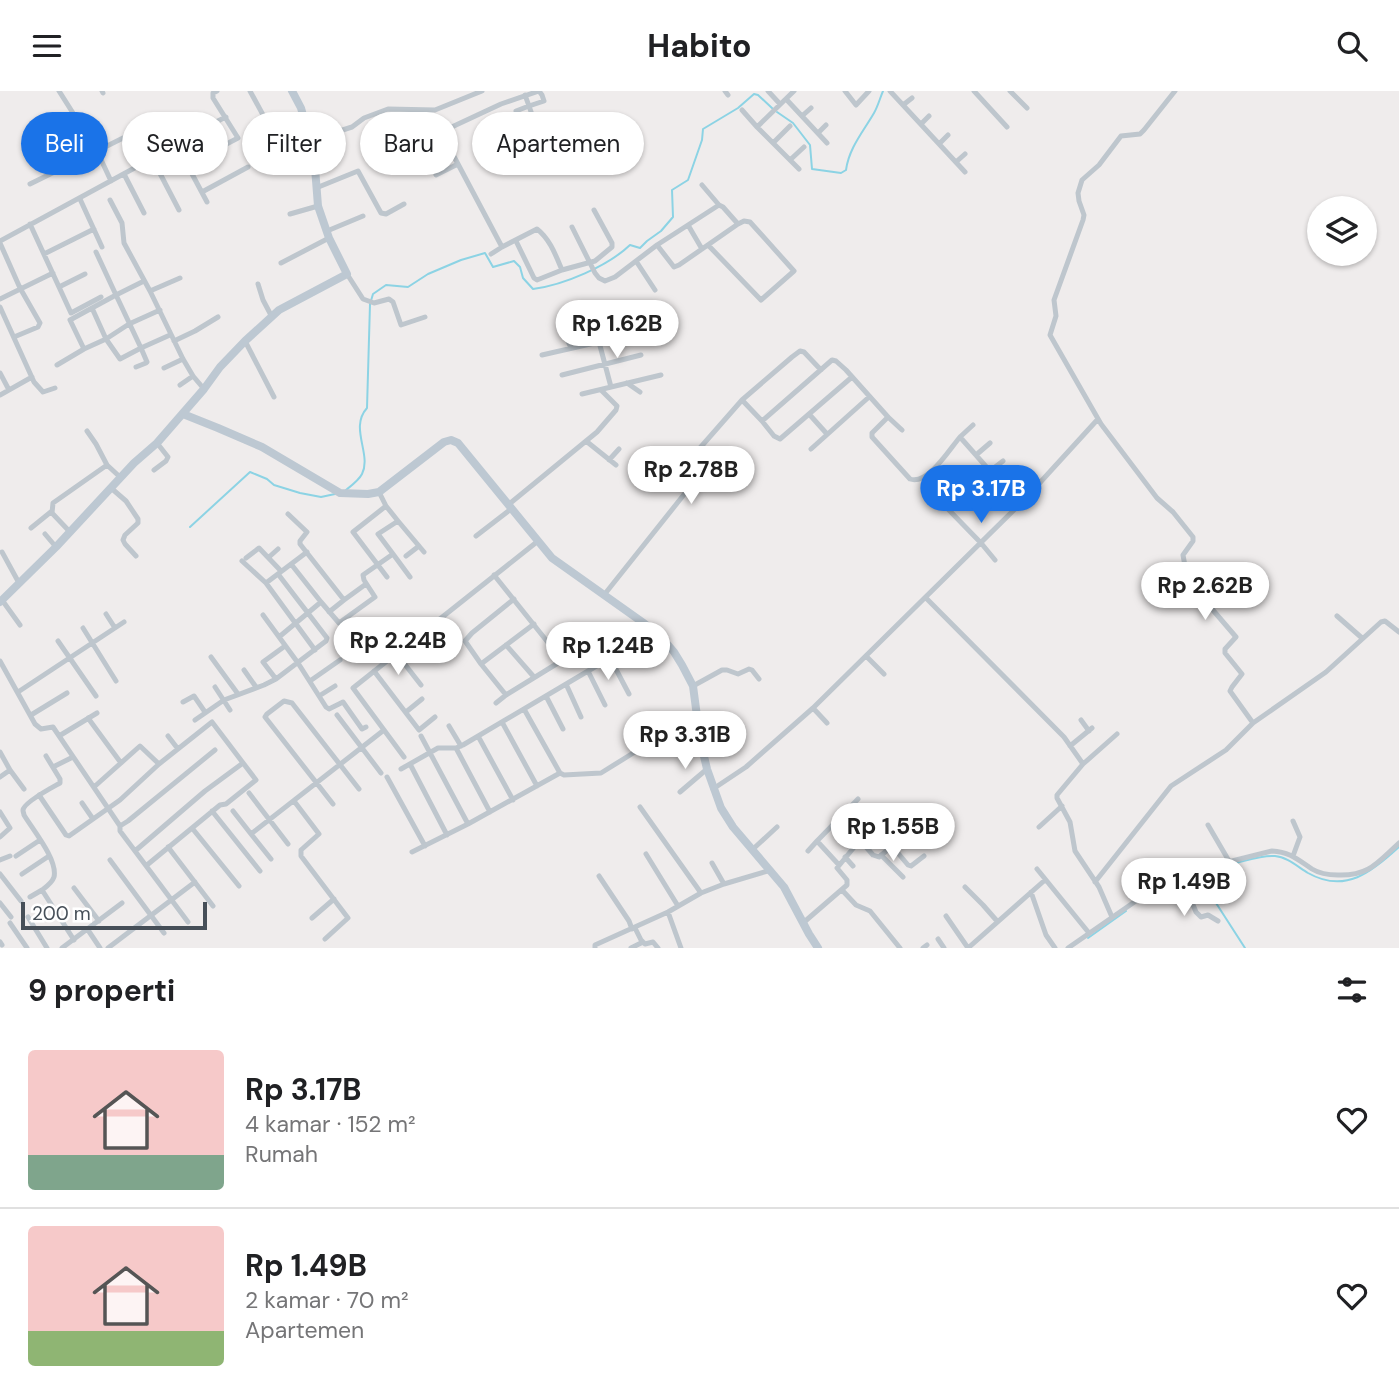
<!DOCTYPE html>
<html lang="id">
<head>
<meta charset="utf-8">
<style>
  body { margin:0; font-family:"DM Sans",sans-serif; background:#f6f6f6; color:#202124; height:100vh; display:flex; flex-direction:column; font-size:26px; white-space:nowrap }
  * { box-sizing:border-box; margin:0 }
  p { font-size:23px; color:#757577 }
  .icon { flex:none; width:38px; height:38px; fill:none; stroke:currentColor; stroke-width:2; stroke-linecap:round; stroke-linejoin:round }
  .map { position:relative; height:857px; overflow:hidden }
  .panel { display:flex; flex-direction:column; background:#fff; flex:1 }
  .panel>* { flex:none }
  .banner { position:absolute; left:21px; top:21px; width:700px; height:63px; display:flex; gap:14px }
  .tools { position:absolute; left:1307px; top:105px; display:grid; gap:14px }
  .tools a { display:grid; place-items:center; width:70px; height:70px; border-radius:50%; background:#fff; box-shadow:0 2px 5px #0004; font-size:35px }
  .scale { position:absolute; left:21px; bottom:18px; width:186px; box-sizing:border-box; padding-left:7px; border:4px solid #464f58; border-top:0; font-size:19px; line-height:24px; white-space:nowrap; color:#464f58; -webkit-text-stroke:5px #fff; paint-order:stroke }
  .price { position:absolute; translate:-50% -60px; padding:0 16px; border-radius:24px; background:#fff; color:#222; font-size:23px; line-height:46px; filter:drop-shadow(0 2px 4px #0008) }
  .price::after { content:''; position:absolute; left:50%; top:42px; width:21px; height:16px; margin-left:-10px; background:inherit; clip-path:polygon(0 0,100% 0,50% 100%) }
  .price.active { background:#1a73e8; color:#fff }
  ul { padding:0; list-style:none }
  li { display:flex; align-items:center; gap:21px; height:175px; padding:0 28px }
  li+li { border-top:2px solid #e0e0e0 }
  li span { display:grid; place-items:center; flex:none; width:196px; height:140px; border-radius:7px; color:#555 }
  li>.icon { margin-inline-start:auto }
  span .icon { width:84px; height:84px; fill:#fffc; stroke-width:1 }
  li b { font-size:30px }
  h2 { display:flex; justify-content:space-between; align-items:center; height:84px; padding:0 28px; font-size:30px }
  .pill { padding:0 24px; border-radius:32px; background:#fff; box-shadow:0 2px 5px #0004; font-size:24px; line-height:63px }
  .pill.active { background:#1a73e8; color:#fff }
  header { display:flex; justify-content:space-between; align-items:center; height:91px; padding:0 28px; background:#fff; font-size:32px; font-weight:700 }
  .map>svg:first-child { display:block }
</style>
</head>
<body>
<header><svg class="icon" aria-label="menu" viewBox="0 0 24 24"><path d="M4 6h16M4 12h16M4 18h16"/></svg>Habito<svg class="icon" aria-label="search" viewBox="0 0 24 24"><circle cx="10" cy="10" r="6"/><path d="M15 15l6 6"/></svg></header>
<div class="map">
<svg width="1399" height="857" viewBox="0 0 1399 857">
  <rect width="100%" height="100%" fill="#efecec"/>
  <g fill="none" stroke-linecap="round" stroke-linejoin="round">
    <path stroke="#8cd3e4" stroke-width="2" d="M777 21 793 32 810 54 812 78 841 82 846 79C849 57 863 41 874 22 878 15 880 7 883 0
      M346 399C351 395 359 389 362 383 372 363 349 337 367 317L370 213 373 203 386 194 408 196 428 183 461 169 485 162 493 176 514 170 520 176 523 187 533 198C564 194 608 175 630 154L640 157 647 150 661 140 673 126 672 99 688 89 702 49 703 38 738 17 754 3 758 4 773 18
      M190 436 250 381 267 388 274 394 300 402 321 406 335 403
      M1185 786C1200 780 1217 777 1232 773 1246 770 1261 764 1275 765 1287 766 1298 776 1308 782 1345 803 1372 781 1399 756
      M1163 795 1180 788
      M1216 812 1245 857
      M1088 847 1126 820"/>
    <path stroke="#bec6cd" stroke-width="5" d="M102 0 103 2
      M250 0 275 46
      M725 0 728 4
      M768 0 780 13
      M845 0 856 14 869 0
      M890 0 965 81
      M974 0 1007 36
      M1010 0 1027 17
      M1175 0 1144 39 1140 43 1121 45 1099 74 1082 89 1078 102 1079 110 1084 124 1083 129 1054 209 1056 225 1050 244 1101 333 1157 407 1173 421 1193 446V450L1183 464 1185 475 1182 489 1184 496 1212 518 1236 546 1225 558V562L1242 583 1232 596 1230 600 1253 632
      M525 4 529 15 544 10 542 4 539 0
      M786 8 827 52
      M903 14 912 7
      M742 19 757 36 794 0
      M429 20 441 41 501 13 539 0
      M516 20 529 15 536 35
      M802 25 811 17
      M540 33 549 55
      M921 33 929 25
      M757 36 799 78
      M530 37 539 59
      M441 41 502 156 537 138C550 148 556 165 562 179L595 170 612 156V152L594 119
      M519 42 550 29
      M818 42 826 34
      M191 43 226 26
      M311 49 352 36 364 27 388 18 435 19 482 0
      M773 52 790 35
      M939 53 948 44
      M421 63 427 77
      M790 69 804 56
      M424 71 450 58
      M956 71 965 63
      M124 83 144 122
      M436 84 458 73
      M111 90 97 60 123 47
      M30 93 97 60 59 0
      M702 94 719 114
      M316 97 358 80 381 122 386 123 404 113
      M202 101 248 76
      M80 108 102 156
      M110 109 122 132 124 152 150 200 183 268 193 285 204 298
      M207 111 191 81 190 74 192 71 238 47 213 7V2L217 0
      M290 123 318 115
      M30 133 71 222 101 206
      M688 134 719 114 723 116 738 133 744 130 750 131 794 180 761 209 708 154
      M572 136 595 182 599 187 605 190 615 186 657 154 688 134 702 158
      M327 140 363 125
      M0 150 140 74 153 69 179 119
      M516 150 534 187 537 189 562 179
      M0 152 20 197 40 232 38 236 14 246
      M657 154 674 176 679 174 738 133
      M96 161 116 204 144 190
      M44 163 94 138
      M491 163 502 156
      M636 170 655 199
      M281 172 329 147
      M347 183 363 208 374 212 389 208 393 211 401 234 425 226
      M258 193 263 209 272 226
      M59 196 85 183
      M150 200 180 187
      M0 208 53 182
      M0 216 34 291 43 301 55 297
      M563 239 571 257
      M174 250 195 240 218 226
      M245 250 274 306
      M599 251 611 296
      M84 258 70 229 92 217
      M542 264 612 248
      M57 274 84 258 106 248 120 268 141 257 116 204 92 217 106 248 129 233 160 219
      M136 276 146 272 147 271 141 257 170 244
      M164 277 183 268
      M0 282 9 299
      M562 284 641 264
      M852 286 780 348 774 345 762 330 832 269 836 270 846 279 888 326 872 342V346L910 388C928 394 949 359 960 346L1020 414
      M627 292 640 301
      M180 294 193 285
      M582 303 661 284
      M0 304 32 286
      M809 323 827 343
      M888 326 902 339
      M762 330 742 309 792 266 800 260 804 261 821 279
      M87 340 96 353 107 374
      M960 346 973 334
      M586 350 616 374
      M811 358 869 306
      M976 364 990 352
      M609 369 619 358
      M154 379 166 370 168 366 157 352
      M990 380 1003 370
      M111 397 126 410 138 428V432L125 444 123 449 125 453 136 465
      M1005 397 1018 384
      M508 414 597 341 616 319 617 315 601 299
      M386 415 353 441 387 486
      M945 415 981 452 995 469
      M288 423 307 441 300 450V453L344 509 366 493
      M398 430 424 461
      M31 437 52 420
      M70 441 52 422 53 412 107 374 120 386
      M45 443 56 456
      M476 445 511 418
      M2 461 19 492
      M393 463 410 486
      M406 465 419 455
      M269 466 278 458
      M246 467 259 457 281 480
      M242 470 266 492 307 461
      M291 473 321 511
      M494 484 562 569
      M266 492 315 559
      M604 504 686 401 685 395 677 387 678 382 742 309
      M926 507 1064 646 1083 673 1117 643
      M514 508 472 542 465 550 481 573 506 604 584 556
      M2 509 20 534
      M329 521 344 509
      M106 523 115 537
      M263 524 298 572 326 616 329 618 343 611 362 638 366 636
      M1337 525 1362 547
      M83 537 116 590
      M279 546 321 511 339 532 375 506 364 489 363 484 393 463 378 443 398 430 386 415 379 401
      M58 550 96 605
      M506 554 534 586
      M396 562 421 594
      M866 565 884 583
      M211 566 238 603
      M610 567 629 603
      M0 570 35 633 41 638 53 636 120 735 128 730 215 659
      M481 573 534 533
      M244 579 256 596
      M374 580 419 639 435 626
      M588 580 605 614
      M276 588 263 571 285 555
      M310 590 340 569
      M566 593 581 626
      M693 595 722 579H727L738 583 749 578 752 579 759 588
      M215 596 230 619
      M18 601 124 531
      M319 605 335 595
      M546 605 563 638
      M183 611 194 605 205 621
      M496 612 506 604
      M813 617 827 632
      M524 618 560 682
      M406 621 422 608
      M31 624 67 602
      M337 624 381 682
      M88 627 121 672
      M195 629 224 609 264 594 276 588 326 550 327 547 278 483
      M1081 629 1089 640
      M502 631 537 695
      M449 635 461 655
      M59 645 97 622
      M168 645 178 658
      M421 645 468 733
      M478 645 513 709
      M1070 655 1092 637
      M456 657 490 721
      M0 661 10 679 0 686
      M46 665 60 688V692C53 696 24 711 23 719 23 721 24 723 24 724 33 739 58 769 54 786 52 792 46 796 42 799L74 849
      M404 666 353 597 538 450
      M410 673 447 744
      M1083 673 1057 704V707L1070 731 1075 760 1099 796 1112 826
      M53 676 73 666
      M401 678 438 657H456L463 654 610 567 652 539
      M10 679 24 698
      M387 686 425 755
      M713 698 746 676 813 617 1025 408 1098 328
      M680 701 707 678
      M249 702 288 753
      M39 704 66 744 69 745 120 709 159 673 140 655 94 696
      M294 710 319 743 301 759V765L348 827 325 848
      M82 712 93 728
      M333 713 265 626 267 623 284 610 292 612 359 698
      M640 716 701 802
      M212 720 260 780
      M233 720 251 743
      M0 721 10 737 0 746
      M868 723 894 754
      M1293 730 1300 746 1293 765
      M1208 734 1229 770
      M120 735V740L135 760 205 700 243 672
      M1039 736 1062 715
      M192 737 239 795
      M860 749 891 720
      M892 755 908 774 911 775 924 765
      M168 756 213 815
      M752 759 777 736
      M135 760 188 831
      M808 760 817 750
      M412 761 468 733 560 682 564 684 601 682 638 659
      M646 763 678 815
      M881 764 903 786
      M16 765 40 749
      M845 766 853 775
      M271 768 251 743 384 639
      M0 769 10 765
      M110 769 164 842
      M712 772 724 793
      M147 774 220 714 226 713 256 689 212 631 159 673
      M839 774 817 750 858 708
      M1037 778 1089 842
      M0 783 21 810
      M22 783 49 765
      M1180 783 1196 821 1201 826 1208 824 1218 830
      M599 785 629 830 632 838
      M1095 791 1171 695 1226 659 1253 632 1326 581 1381 531 1385 530 1399 541
      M965 796 983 814 997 830
      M74 797 99 830
      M842 799 856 814 870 820 900 857
      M1031 801 1046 844 1055 857
      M30 806 42 799
      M0 812 11 826
      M668 821 681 857
      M946 825 968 857
      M28 826 47 857
      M312 827 334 808
      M10 832 27 857
      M803 832 847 794V789L837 777 860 749 873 764 879 766 908 742
      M635 837 641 849 645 853 653 851 658 857
      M88 839 100 857
      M938 848 944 857
      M0 851 2 854
      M62 857 122 812
      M108 857 195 791
      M595 857V854L668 821 701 802 724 793 771 779
      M631 857 643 851
      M923 857 927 854
      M968 857 1045 789
      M1068 857 1156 796 1180 783 1272 760C1290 761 1297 768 1312 778 1320 783 1328 784 1338 784 1369 785 1377 772 1399 752"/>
    <path stroke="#bdc8d2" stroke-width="8" d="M183 323 218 337 262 356 340 402 368 403 379 401 444 351 451 349 458 352 552 467 645 533 662 547 674 561 682 574 693 595 700 648 707 678 721 717 733 736 784 796 809 843 818 857
      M0 511 56 456 134 372 157 352 204 298 220 276 245 250 279 219 347 183 329 147 318 115 314 64 301 17 292 0"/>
  </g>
</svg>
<div class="tools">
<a><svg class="icon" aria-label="layers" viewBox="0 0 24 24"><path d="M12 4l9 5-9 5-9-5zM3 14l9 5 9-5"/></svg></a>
</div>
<div class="scale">200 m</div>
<b class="price" style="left:617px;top:269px">Rp 1.62B</b>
<b class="price" style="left:691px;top:415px">Rp 2.78B</b>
<b class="price active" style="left:981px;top:434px">Rp 3.17B</b>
<b class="price" style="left:1205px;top:531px">Rp 2.62B</b>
<b class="price" style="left:398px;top:586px">Rp 2.24B</b>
<b class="price" style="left:608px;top:591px">Rp 1.24B</b>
<b class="price" style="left:685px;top:680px">Rp 3.31B</b>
<b class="price" style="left:893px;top:772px">Rp 1.55B</b>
<b class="price" style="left:1184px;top:827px">Rp 1.49B</b>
<div class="banner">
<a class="pill active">Beli</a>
<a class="pill">Sewa</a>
<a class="pill">Filter</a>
<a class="pill">Baru</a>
<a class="pill">Apartemen</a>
</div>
</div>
<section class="panel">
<h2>9 properti<svg class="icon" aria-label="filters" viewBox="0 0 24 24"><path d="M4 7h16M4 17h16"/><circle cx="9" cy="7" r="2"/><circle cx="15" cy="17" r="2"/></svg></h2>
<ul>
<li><span style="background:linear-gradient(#f6c9c9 75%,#7fa58c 0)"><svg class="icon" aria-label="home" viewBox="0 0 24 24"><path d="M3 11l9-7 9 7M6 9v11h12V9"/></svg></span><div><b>Rp 3.17B</b><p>4 kamar · 152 m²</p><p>Rumah</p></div><svg class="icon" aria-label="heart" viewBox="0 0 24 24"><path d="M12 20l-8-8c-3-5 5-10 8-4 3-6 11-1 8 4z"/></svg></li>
<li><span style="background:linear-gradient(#f6c9c9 75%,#8fb573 0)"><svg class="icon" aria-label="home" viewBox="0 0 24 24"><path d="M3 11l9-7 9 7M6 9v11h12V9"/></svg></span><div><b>Rp 1.49B</b><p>2 kamar · 70 m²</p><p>Apartemen</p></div><svg class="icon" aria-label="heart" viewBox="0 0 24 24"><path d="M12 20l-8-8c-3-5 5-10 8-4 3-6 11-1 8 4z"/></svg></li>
</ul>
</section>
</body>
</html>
